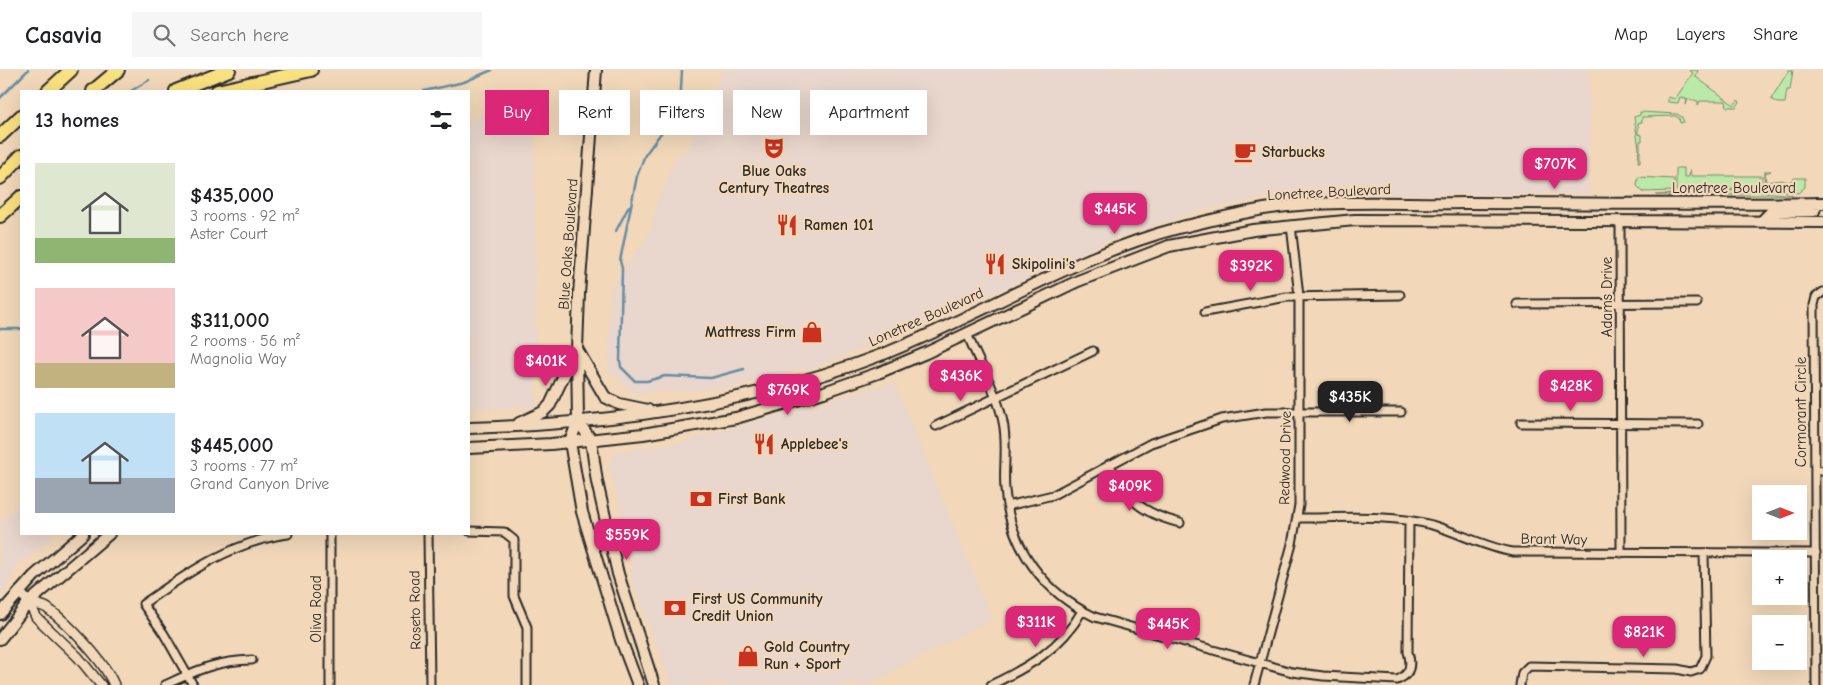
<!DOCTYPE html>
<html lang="en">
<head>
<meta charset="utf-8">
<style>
  body { margin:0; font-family:"Comic Neue",sans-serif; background:#f6f6f6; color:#202124; height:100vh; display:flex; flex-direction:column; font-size:19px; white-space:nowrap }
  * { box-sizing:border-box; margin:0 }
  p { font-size:16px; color:#757577 }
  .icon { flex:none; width:28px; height:28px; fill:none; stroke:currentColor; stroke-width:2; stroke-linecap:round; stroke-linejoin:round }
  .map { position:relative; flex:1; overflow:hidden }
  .sheet { position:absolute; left:20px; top:20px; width:450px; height:445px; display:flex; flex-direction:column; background:#fff; border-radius:0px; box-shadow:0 5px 20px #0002 }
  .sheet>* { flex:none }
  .banner { position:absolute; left:485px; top:20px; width:475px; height:45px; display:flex; gap:10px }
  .needle { width:32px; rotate:90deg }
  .tools { position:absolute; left:1752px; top:415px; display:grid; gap:10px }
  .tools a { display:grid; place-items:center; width:55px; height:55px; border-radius:0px; background:#fff; box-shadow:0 5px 20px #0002; font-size:25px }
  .price { position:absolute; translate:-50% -42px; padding:0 11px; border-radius:10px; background:#db2777; color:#fff; font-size:16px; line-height:32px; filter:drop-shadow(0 1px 2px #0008) }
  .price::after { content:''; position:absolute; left:50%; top:30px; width:15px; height:11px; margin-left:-8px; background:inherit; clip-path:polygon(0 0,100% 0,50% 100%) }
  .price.selected { background:#222; color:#fff }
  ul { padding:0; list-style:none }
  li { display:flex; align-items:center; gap:15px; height:125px; padding:0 15px }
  li span { display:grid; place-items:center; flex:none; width:140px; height:100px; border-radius:0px; color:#555 }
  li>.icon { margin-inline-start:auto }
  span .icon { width:60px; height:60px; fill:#fffc; stroke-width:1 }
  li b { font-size:21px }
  h2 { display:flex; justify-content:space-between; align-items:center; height:60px; padding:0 15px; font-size:21px }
  .pill { padding:0 18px; border-radius:0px; background:#fff; box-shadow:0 5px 20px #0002; font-size:18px; line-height:45px }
  .pill.selected { background:#db2777; color:#fff }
  header { display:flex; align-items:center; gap:30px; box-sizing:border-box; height:70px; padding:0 25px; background:#fff; border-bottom:1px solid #e0e0e0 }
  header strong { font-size:24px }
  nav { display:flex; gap:28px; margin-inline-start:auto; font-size:18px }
  .search { width:350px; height:45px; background:#f6f6f6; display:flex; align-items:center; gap:12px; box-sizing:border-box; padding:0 18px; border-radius:0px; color:#757577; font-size:19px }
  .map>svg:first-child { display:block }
</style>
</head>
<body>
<header>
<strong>Casavia</strong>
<div class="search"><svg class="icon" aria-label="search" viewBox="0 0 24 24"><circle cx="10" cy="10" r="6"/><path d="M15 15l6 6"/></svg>Search here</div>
<nav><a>Map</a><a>Layers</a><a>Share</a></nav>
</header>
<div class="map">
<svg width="1823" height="615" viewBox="0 0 1823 615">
  <rect width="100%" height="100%" fill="#f2d8b9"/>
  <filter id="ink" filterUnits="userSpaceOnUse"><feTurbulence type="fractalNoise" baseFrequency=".02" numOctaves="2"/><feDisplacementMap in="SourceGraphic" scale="10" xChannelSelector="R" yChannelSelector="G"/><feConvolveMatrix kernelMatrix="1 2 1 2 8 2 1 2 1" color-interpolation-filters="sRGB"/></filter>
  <g filter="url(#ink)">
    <path fill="#e9d6cc" d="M724 0H1590V124H1337L1266 127 1202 140 1113 169 927 254 814 297 719 319 633 323 608 300 610 220 652 159 655 140 675 89 689 77Z
      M535 14 536 337 469 339V50L488 45 525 28Z
      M894 312 992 549 866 615H672L634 517 624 454 609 393 615 382 678 373Z
      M21 431V464H57L16 497 0 532V451L6 448Z"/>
    <path fill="#bbe9a8" stroke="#738a6a" d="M1689 0H1698L1696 7 1734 35 1738 30 1740 32 1736 37H1727L1726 31H1700L1698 36V31L1688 29 1686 35 1687 29 1680 27 1678 33 1668 32V27L1675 29 1693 3Z
      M1789 0H1793L1790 20H1787L1785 33H1777L1771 29Z
      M1640 42 1677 44 1682 47 1684 52 1680 53 1679 48 1675 46 1642 47V52L1638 53V64L1642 65V71H1640V92H1638L1639 78 1634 47 1640 45Z
      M1676 98H1684V107H1689L1690 99 1691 106H1762V118L1695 120V117H1692V120L1676 121Z
      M1765 101H1771L1765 103 1766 112 1781 110 1789 112 1795 108H1805V117L1798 123 1764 118Z
      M1638 107 1674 109V121L1643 122 1637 116Z
      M1744 120 1793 125H1656Z"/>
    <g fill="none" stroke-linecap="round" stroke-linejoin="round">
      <path stroke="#698da3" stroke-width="2.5" d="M682 0 680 37 645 85 637 106 620 191 622 198 620 291 621 297 635 311H647L665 306 711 308 744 299
        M131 21 149 10
        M424 21 464 12 492 0
        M0 28 28 0
        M616 161 629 136
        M0 259H21"/>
      <g stroke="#2b2b2b" stroke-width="11">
        <path id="minor" d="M1620 151 1621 483
          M1517 234 1697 233
          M1205 242 1287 227 1400 225
          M967 263C978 293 997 320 1003 352 1008 374 1003 397 1005 420 1010 478 1044 523 1095 547L1292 602 1323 606 1397 610C1410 605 1412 595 1408 582L1409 451
          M1521 353 1698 354
          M936 356 1093 281
          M1109 394C1129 431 1139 442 1180 453
          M1815 400 1823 401
          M1007 436 1053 425 1151 373 1222 349 1266 342H1401
          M1298 448C1341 448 1390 444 1432 455 1460 463 1484 477 1513 482L1816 483
          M469 461 504 462 514 470V526L527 557V615
          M428 464 430 615
          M165 615C198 600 215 591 252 590
          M193 615 164 564 143 534C187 503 234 471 288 464
          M330 615V464
          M991 615C1028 597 1061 579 1082 541
          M1254 615 1292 474 1299 435V226L1291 155
          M1520 615 1522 603 1529 596 1677 599 1691 602 1700 599 1706 586 1704 483
          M1816 615 1814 235 1816 227 1823 222"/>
      </g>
      <g stroke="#2b2b2b" stroke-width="12">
        <path id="tertiary" d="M19 522 29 532 36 547 78 587 101 615
          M29 532C34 534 42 535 47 538 68 553 105 592 114 615"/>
      </g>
      <g stroke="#2b2b2b" stroke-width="14">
        <path id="secondary" d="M596 0 579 224 577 279 578 351 570 372 582 442 621 570 638 615
          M1761 152 1771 142 1814 141 1817 133
          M577 279 605 327 619 334 648 340
          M578 351 591 370 597 412 618 504 654 615
          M519 353 543 342 550 335 575 282
          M469 358C611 354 754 334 886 283 986 243 1077 184 1182 157 1213 150 1246 141 1278 137 1340 130 1404 134 1466 133 1585 133 1704 135 1823 133
          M469 378 551 374 643 364 736 348 824 322 878 303 926 283 1078 211 1169 176 1253 160 1355 150 1823 152
          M0 544 34 506 83 464
          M0 569 29 532 109 464"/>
      </g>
      <g stroke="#2b2b2b" stroke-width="16">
        <path id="motorway" d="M48 21 71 0
          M93 21 118 0
          M176 21 229 0
          M217 21 311 0
          M0 66 21 46
          M0 108 21 86
          M0 146 21 127"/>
      </g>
      <use href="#minor" stroke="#f2d8b9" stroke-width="7"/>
      <use href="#tertiary" stroke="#f2d8b9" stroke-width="9"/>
      <use href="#secondary" stroke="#f2d8b9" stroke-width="10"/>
      <use href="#motorway" stroke="#f9e181" stroke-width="12"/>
    </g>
  </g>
  <defs>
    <g id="theatre-bare" transform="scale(1.725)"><path d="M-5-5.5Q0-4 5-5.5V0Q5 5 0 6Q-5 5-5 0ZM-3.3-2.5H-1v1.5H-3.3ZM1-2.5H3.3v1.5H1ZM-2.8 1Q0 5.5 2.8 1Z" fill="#c8321e" stroke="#f2d8b9" stroke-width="2.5" paint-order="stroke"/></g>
    <g id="cafe-bare" transform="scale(1.725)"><path d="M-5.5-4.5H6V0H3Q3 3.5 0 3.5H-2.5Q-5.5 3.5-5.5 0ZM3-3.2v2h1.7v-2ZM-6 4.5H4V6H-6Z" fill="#c8321e" stroke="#f2d8b9" stroke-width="2.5" paint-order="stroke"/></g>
    <g id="restaurant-bare" transform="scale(1.725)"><path d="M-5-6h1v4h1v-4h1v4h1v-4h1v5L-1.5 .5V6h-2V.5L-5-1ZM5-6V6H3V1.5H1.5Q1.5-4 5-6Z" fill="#c8321e" stroke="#f2d8b9" stroke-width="2.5" paint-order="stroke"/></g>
    <g id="shop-bare" transform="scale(1.725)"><path d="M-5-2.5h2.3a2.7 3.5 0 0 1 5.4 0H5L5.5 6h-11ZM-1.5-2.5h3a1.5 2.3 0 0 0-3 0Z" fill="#c8321e" stroke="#f2d8b9" stroke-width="2.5" paint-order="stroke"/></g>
    <g id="bank-bare" transform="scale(1.725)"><path d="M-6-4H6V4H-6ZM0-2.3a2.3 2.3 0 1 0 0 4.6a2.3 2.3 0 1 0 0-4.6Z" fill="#c8321e" stroke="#f2d8b9" stroke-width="2.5" paint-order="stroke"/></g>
  </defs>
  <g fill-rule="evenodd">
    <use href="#theatre-bare" x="774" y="78"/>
    <use href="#cafe-bare" x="1245" y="82"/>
    <use href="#restaurant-bare" x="787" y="155"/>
    <use href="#restaurant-bare" x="995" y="194"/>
    <use href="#shop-bare" x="812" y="262"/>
    <use href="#restaurant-bare" x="764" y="374"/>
    <use href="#bank-bare" x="701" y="429"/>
    <use href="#bank-bare" x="675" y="538"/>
    <use href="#shop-bare" x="748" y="586"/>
  </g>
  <g text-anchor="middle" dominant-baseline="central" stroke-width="4.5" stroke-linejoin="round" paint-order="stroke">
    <g font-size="15" font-weight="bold" fill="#2b2b2b" stroke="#f2d8b9" text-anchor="start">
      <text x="1262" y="82">Starbucks</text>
      <text x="774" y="101" text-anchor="middle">Blue Oaks<tspan x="774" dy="17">Century Theatres</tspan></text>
      <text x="804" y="155">Ramen 101</text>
      <text x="1012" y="194">Skipolini's</text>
      <text x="796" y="262" text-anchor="end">Mattress Firm</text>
      <text x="781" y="374">Applebee's</text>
      <text x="718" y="429">First Bank</text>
      <text x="692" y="529">First US Community<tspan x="692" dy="17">Credit Union</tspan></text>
      <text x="764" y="577">Gold Country<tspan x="764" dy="17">Run + Sport</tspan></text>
    </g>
    <g font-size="15" fill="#2b2b2b" stroke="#f2d8b9">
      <text x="1734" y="118">Lonetree Boulevard</text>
      <text transform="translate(1329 122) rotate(-3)">Lonetree Boulevard</text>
      <text transform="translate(568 174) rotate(-86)">Blue Oaks Boulevard</text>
      <text transform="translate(1607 227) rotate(-90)">Adams Drive</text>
      <text transform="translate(926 247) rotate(-24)">Lonetree Boulevard</text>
      <text transform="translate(1801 342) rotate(-90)">Cormorant Circle</text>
      <text transform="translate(1285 388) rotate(-89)">Redwood Drive</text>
      <text transform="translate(1554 469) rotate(1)">Brant Way</text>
      <text transform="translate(316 539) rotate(-90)">Oliva Road</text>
      <text transform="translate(415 540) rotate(-91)">Roseto Road</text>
    </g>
  </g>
</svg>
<div class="tools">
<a><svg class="needle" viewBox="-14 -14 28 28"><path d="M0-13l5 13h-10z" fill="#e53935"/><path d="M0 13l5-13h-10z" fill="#757577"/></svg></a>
<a>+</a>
<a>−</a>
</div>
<b class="price" style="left:1555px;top:120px">$707K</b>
<b class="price" style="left:1115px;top:165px">$445K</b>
<b class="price" style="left:1251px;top:222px">$392K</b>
<b class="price" style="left:546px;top:317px">$401K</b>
<b class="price" style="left:961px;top:332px">$436K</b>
<b class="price" style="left:1571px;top:342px">$428K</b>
<b class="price" style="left:788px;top:346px">$769K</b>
<b class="price selected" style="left:1350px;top:353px">$435K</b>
<b class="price" style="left:1130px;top:442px">$409K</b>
<b class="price" style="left:627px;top:491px">$559K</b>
<b class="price" style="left:1036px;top:578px">$311K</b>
<b class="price" style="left:1168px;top:580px">$445K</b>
<b class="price" style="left:1644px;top:588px">$821K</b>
<div class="banner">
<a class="pill selected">Buy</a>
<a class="pill">Rent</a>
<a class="pill">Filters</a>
<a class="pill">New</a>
<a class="pill">Apartment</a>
</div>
<section class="sheet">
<h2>13 homes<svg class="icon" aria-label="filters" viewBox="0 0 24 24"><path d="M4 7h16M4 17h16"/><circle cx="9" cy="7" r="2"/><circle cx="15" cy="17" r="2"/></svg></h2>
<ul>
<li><span style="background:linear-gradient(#dfe7d0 75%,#8fb573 0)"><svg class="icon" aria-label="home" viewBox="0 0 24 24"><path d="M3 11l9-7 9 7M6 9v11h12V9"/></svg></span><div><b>$435,000</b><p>3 rooms · 92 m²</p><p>Aster Court</p></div></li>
<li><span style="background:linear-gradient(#f6c9c9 75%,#c2b280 0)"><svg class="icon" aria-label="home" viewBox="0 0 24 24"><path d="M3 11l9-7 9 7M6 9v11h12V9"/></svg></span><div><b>$311,000</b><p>2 rooms · 56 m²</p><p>Magnolia Way</p></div></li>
<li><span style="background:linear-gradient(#bfe0f5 65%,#9aa5b1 0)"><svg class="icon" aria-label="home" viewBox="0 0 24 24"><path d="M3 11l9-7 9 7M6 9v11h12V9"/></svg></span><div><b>$445,000</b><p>3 rooms · 77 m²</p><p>Grand Canyon Drive</p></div></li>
</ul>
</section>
</div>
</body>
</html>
